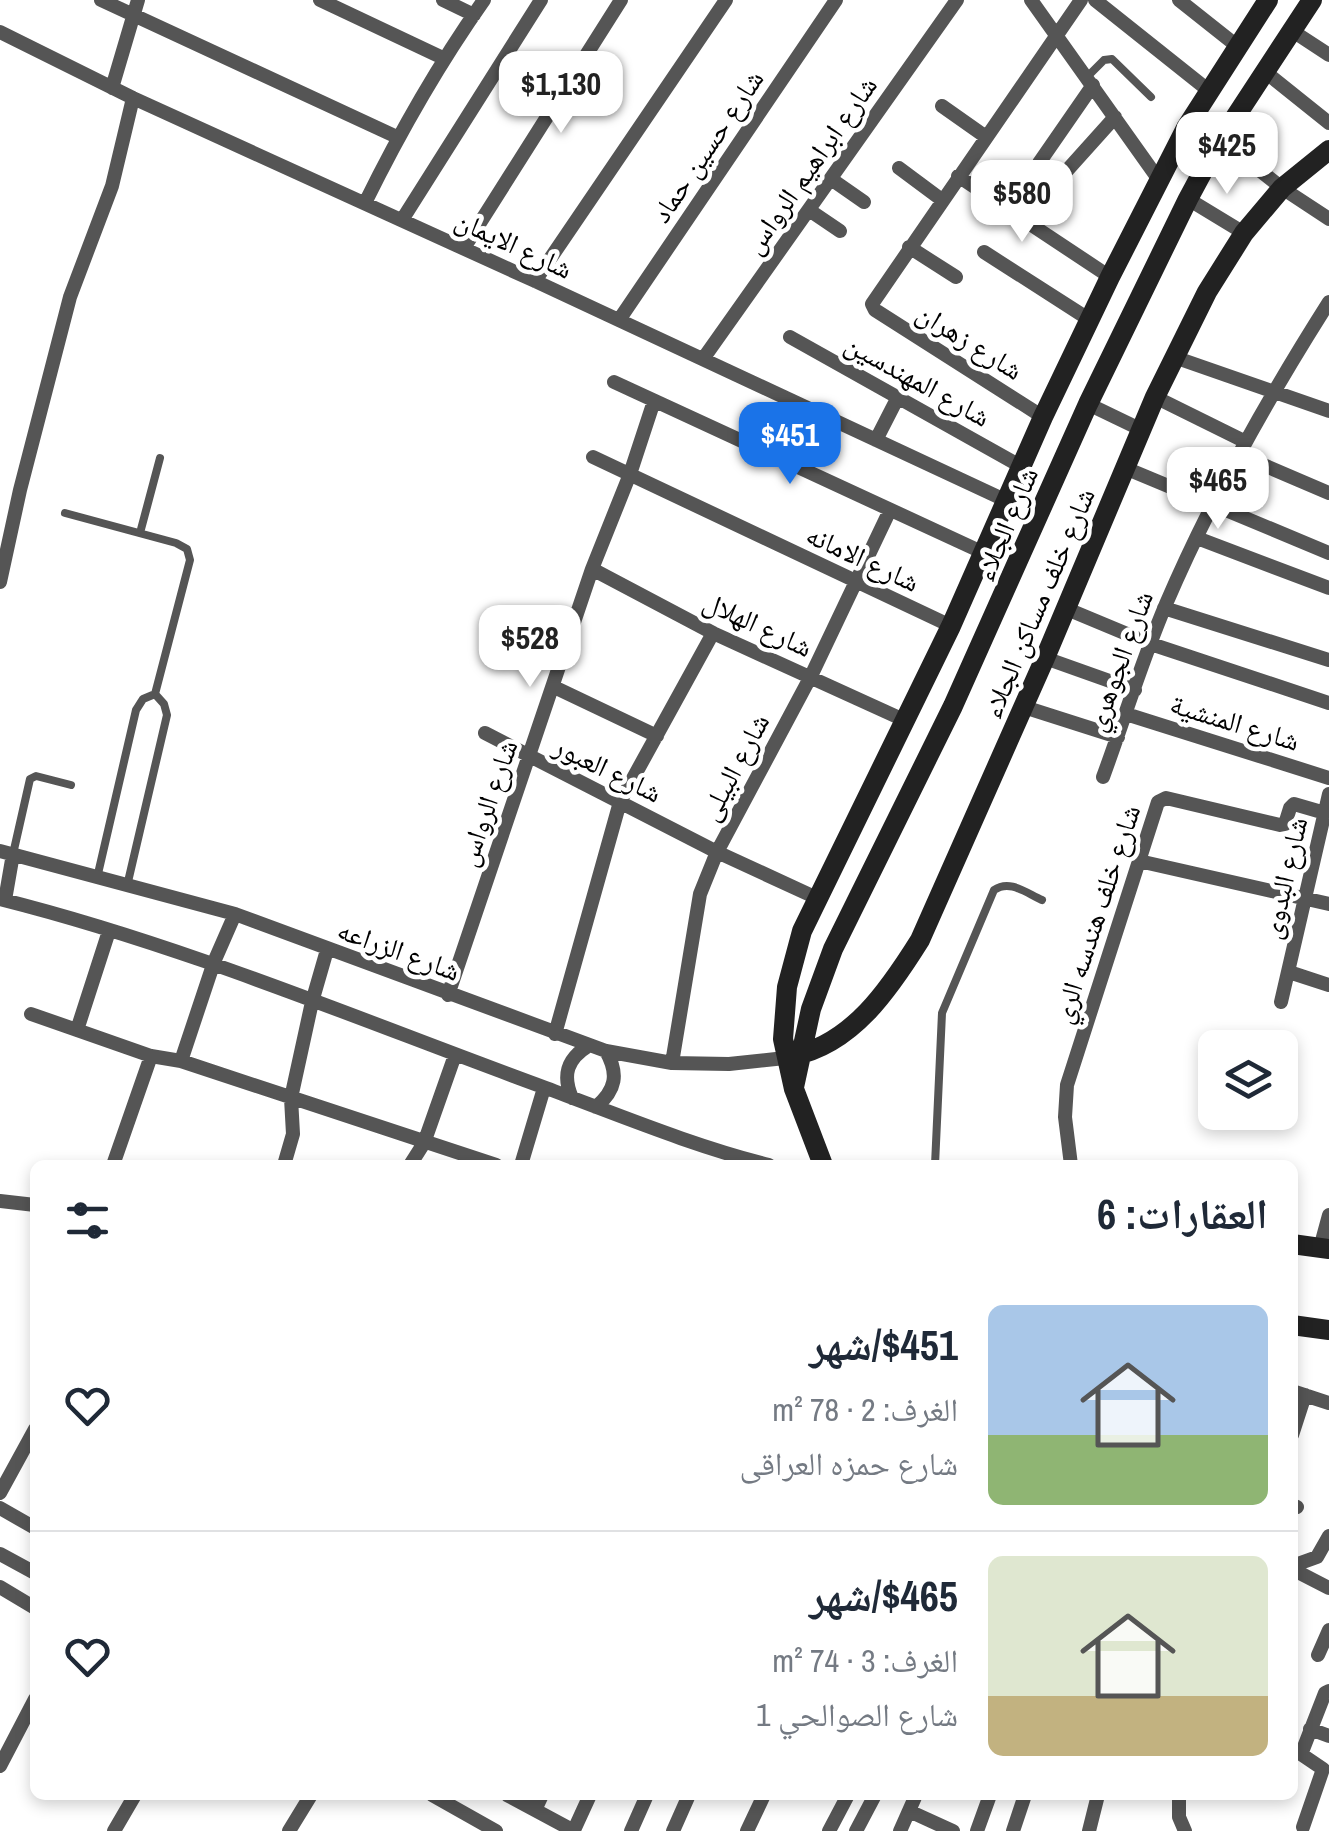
<!DOCTYPE html>
<html lang="ar">
<head>
<meta charset="utf-8">
<style>
  body { margin:0; font-family:"Archivo Narrow","Noto Naskh Arabic",sans-serif; background:#f2f2f3; color:#1f2937; direction:rtl; height:100vh; display:flex; flex-direction:column; font-size:38px; white-space:nowrap }
  * { box-sizing:border-box; margin:0 }
  p { font-size:32px; color:#747a83 }
  .icon { flex:none; width:55px; height:55px; fill:none; stroke:currentColor; stroke-width:2; stroke-linecap:round; stroke-linejoin:round }
  .map { position:relative; flex:1; overflow:hidden; direction:ltr }
  .details { position:absolute; left:30px; top:1160px; width:1268px; height:640px; display:flex; flex-direction:column; background:#fff; border-radius:15px; box-shadow:0 5px 15px #0003; direction:rtl }
  .details>* { flex:none }
  .controls { position:absolute; left:1198px; top:1030px; display:grid; gap:20px }
  .controls a { display:grid; place-items:center; width:100px; height:100px; border-radius:15px; background:#fff; box-shadow:0 5px 15px #0003; font-size:50px }
  .price { position:absolute; translate:-50% -85px; padding:0 22px; border-radius:20px; background:#fff; color:#222; font-size:32px; line-height:65px; filter:drop-shadow(0 2px 5px #0008) }
  .price::after { content:''; position:absolute; left:50%; top:60px; width:30px; height:22px; margin-left:-15px; background:inherit; clip-path:polygon(0 0,100% 0,50% 100%) }
  .price.active { background:#1a73e8; color:#fff }
  ul { padding:0; list-style:none }
  li { display:flex; align-items:center; gap:30px; height:250px; padding:0 30px }
  li+li { border-top:2px solid #e0e1e3 }
  li span { display:grid; place-items:center; flex:none; width:280px; height:200px; border-radius:15px; color:#555 }
  li>.icon { margin-inline-start:auto }
  span .icon { width:120px; height:120px; fill:#fffc; stroke-width:1 }
  li b { font-size:42px }
  h2 { display:flex; justify-content:space-between; align-items:center; height:120px; padding:0 30px; font-size:42px }
  .map>svg:first-child { display:block }
</style>
</head>
<body>
<div class="map">
<svg width="1329" height="1831" viewBox="0 0 1329 1831">
  <rect width="100%" height="100%" fill="#fff"/>
  <g fill="none" stroke-linecap="round" stroke-linejoin="round">
    <path stroke="#555" stroke-width="8" d="M1087 77 1104 60 1112 59 1151 97
      M65 513 176 543 187 549 190 560 155 694
      M140 533 160 458
      M13 854 30 779 36 776 71 785
      M97 878 136 710 143 699 155 694
      M127 886 167 715 164 704 155 694
      M935 1165 942 1013 994 890C1010 879 1026 893 1042 900"/>
    <path stroke="#555" stroke-width="14" d="M101 0 397 137
      M320 0 443 58
      M443 0 474 15
      M1031 0 1159 180
      M1095 0 1208 90
      M1179 0 1237 46
      M1291 30 1329 55
      M0 32 133 98 535 281 1007 501
      M1264 71 1329 123
      M112 88 138 0
      M942 106 986 137
      M1220 139 1282 188 1329 219
      M1039 163 1093 85
      M899 168 942 200
      M958 176 1110 277
      M1062 176 1115 117
      M831 179 864 202
      M1188 199 1244 233
      M365 203C400 132 438 65 484 0
      M809 210 840 231
      M402 220 541 0
      M909 247 956 277
      M464 248 621 0
      M984 252 1090 320
      M535 281 726 0
      M619 320 836 0
      M790 337 1022 467
      M1174 357 1329 411
      M703 359 957 0
      M614 382 984 553
      M1155 397 1246 442
      M1088 404 1142 430
      M1043 417 875 310 872 304 1081 0
      M876 440 898 397
      M1240 455 1329 493
      M593 457 951 626
      M1125 468 1329 553
      M1197 538 1329 588
      M592 569 713 633 904 720
      M0 582 20 490 70 297 112 186 133 98
      M1164 608 1329 660
      M1067 609 1151 644 1329 703
      M1045 658 1135 690
      M554 687 657 736
      M1024 707 1118 737
      M1126 714 1329 778
      M485 733 717 852 819 899
      M1103 777C1124 720 1142 660 1166 604 1211 499 1268 398 1329 302
      M0 851 235 914 606 1051 672 1063 729 1064 785 1058
      M1139 861 1329 904
      M0 899C187 946 365 1022 546 1088 619 1115 693 1146 769 1165
      M5 900 13 854
      M1289 972 1329 985
      M448 995 592 569 630 474 654 401
      M1281 1002 1329 794
      M31 1014 151 1056 181 1061 496 1165
      M77 1030 109 931
      M555 1034 620 802 713 633
      M181 1061 214 962 235 914
      M672 1063 700 894 717 852 811 676 890 510
      M572 1098C562 1075 567 1059 588 1046
      M596 1107C616 1090 619 1074 606 1051
      M113 1165 151 1056
      M284 1165 293 1134 291 1098 312 1002 327 950
      M410 1165 424 1143 455 1055
      M521 1165 544 1088
      M1071 1165 1065 1117 1067 1085 1158 802 1166 798 1280 825 1285 824 1290 808 1294 804 1325 813
      M0 1201 35 1205
      M1320 1248 1329 1215
      M1292 1391 1329 1403
      M1292 1435 1305 1395
      M0 1493 35 1429
      M1292 1505 1297 1507
      M0 1508 35 1528
      M0 1554 35 1573
      M1292 1566 1317 1557 1329 1536
      M1292 1569 1329 1588
      M0 1587 35 1608
      M1318 1655 1329 1630
      M1310 1729 1329 1736
      M1292 1748 1323 1769 1303 1827
      M1302 1752 1325 1693 1329 1691
      M0 1766 35 1699
      M432 1795 496 1831
      M507 1795 574 1831
      M1179 1795V1817L1185 1831
      M535 1810 542 1795
      M909 1811 953 1831
      M574 1830 590 1795
      M114 1831 135 1795
      M289 1831 311 1795
      M631 1831 647 1795
      M673 1831 689 1795
      M747 1831 764 1795
      M829 1831 848 1795
      M856 1831 875 1795
      M900 1831 916 1795
      M977 1831 990 1795
      M1013 1831 1025 1795
      M1089 1831 1098 1795"/>
    <path stroke="#222" stroke-width="20" d="M792 1056C852 1045 890 988 920 940L1045 658 1155 397 1207 292 1244 233 1282 188 1329 150
      M794 1087 811 1009 833 949 953 706 1088 404 1188 199 1217 145 1312 0
      M823 1165 794 1089 783 1039 787 987 802 931 951 626 1043 417 1110 277 1186 128 1268 0
      M1292 1244 1329 1249
      M1292 1325 1329 1330"/>
  </g>
  <g text-anchor="middle" dominant-baseline="central" stroke-width="9" stroke-linejoin="round" paint-order="stroke">
    <g font-size="28" fill="#000" stroke="#fff">
      <text transform="translate(707 146) rotate(-56)">شارع حسين حماد</text>
      <text transform="translate(810 165) rotate(-55)">شارع ابراهيم الرواس</text>
      <text transform="translate(514 244) rotate(25)">شارع الايمان</text>
      <text transform="translate(970 341) rotate(32)">شارع زهران</text>
      <text transform="translate(918 380) rotate(29)">شارع المهندسين</text>
      <text transform="translate(1006 524) rotate(-67)">شارع الجلاء</text>
      <text transform="translate(863 558) rotate(25)">شارع الامانه</text>
      <text transform="translate(1038 603) rotate(-67)">شارع خلف مساكن الجلاء</text>
      <text transform="translate(758 624) rotate(25)">شارع الهلال</text>
      <text transform="translate(1119 661) rotate(-70)">شارع الجوهري</text>
      <text transform="translate(1235 722) rotate(17)">شارع المنشية</text>
      <text transform="translate(734 767) rotate(-62)">شارع البيلى</text>
      <text transform="translate(608 769) rotate(26)">شارع العبور</text>
      <text transform="translate(487 803) rotate(-71)">شارع الرواس</text>
      <text transform="translate(1284 878) rotate(-77)">شارع البدوى</text>
      <text transform="translate(1096 914) rotate(-72)">شارع خلف هندسه الري</text>
      <text transform="translate(399 950) rotate(20)">شارع الزراعه</text>
    </g>
  </g>
</svg>
<div class="controls">
<a><svg class="icon" aria-label="layers" viewBox="0 0 24 24"><path d="M12 4l9 5-9 5-9-5zM3 14l9 5 9-5"/></svg></a>
</div>
<b class="price" style="left:561px;top:136px">$1,130</b>
<b class="price" style="left:1227px;top:197px">$425</b>
<b class="price" style="left:1022px;top:245px">$580</b>
<b class="price active" style="left:790px;top:487px">$451</b>
<b class="price" style="left:1218px;top:532px">$465</b>
<b class="price" style="left:530px;top:690px">$528</b>
<section class="details">
<h2>العقارات: 6<svg class="icon" aria-label="filters" viewBox="0 0 24 24"><path d="M4 7h16M4 17h16"/><circle cx="9" cy="7" r="2"/><circle cx="15" cy="17" r="2"/></svg></h2>
<ul>
<li><span style="background:linear-gradient(#a9c7e8 65%,#8fb573 0)"><svg class="icon" aria-label="home" viewBox="0 0 24 24"><path d="M3 11l9-7 9 7M6 9v11h12V9"/></svg></span><div><b>$451/شهر</b><p>الغرف: 2 · 78 m²</p><p>شارع حمزه العراقى</p></div><svg class="icon" aria-label="heart" viewBox="0 0 24 24"><path d="M12 20l-8-8c-3-5 5-10 8-4 3-6 11-1 8 4z"/></svg></li>
<li><span style="background:linear-gradient(#dfe7d0 70%,#c2b280 0)"><svg class="icon" aria-label="home" viewBox="0 0 24 24"><path d="M3 11l9-7 9 7M6 9v11h12V9"/></svg></span><div><b>$465/شهر</b><p>الغرف: 3 · 74 m²</p><p>شارع الصوالحي 1</p></div><svg class="icon" aria-label="heart" viewBox="0 0 24 24"><path d="M12 20l-8-8c-3-5 5-10 8-4 3-6 11-1 8 4z"/></svg></li>
</ul>
</section>
</div>
</body>
</html>
